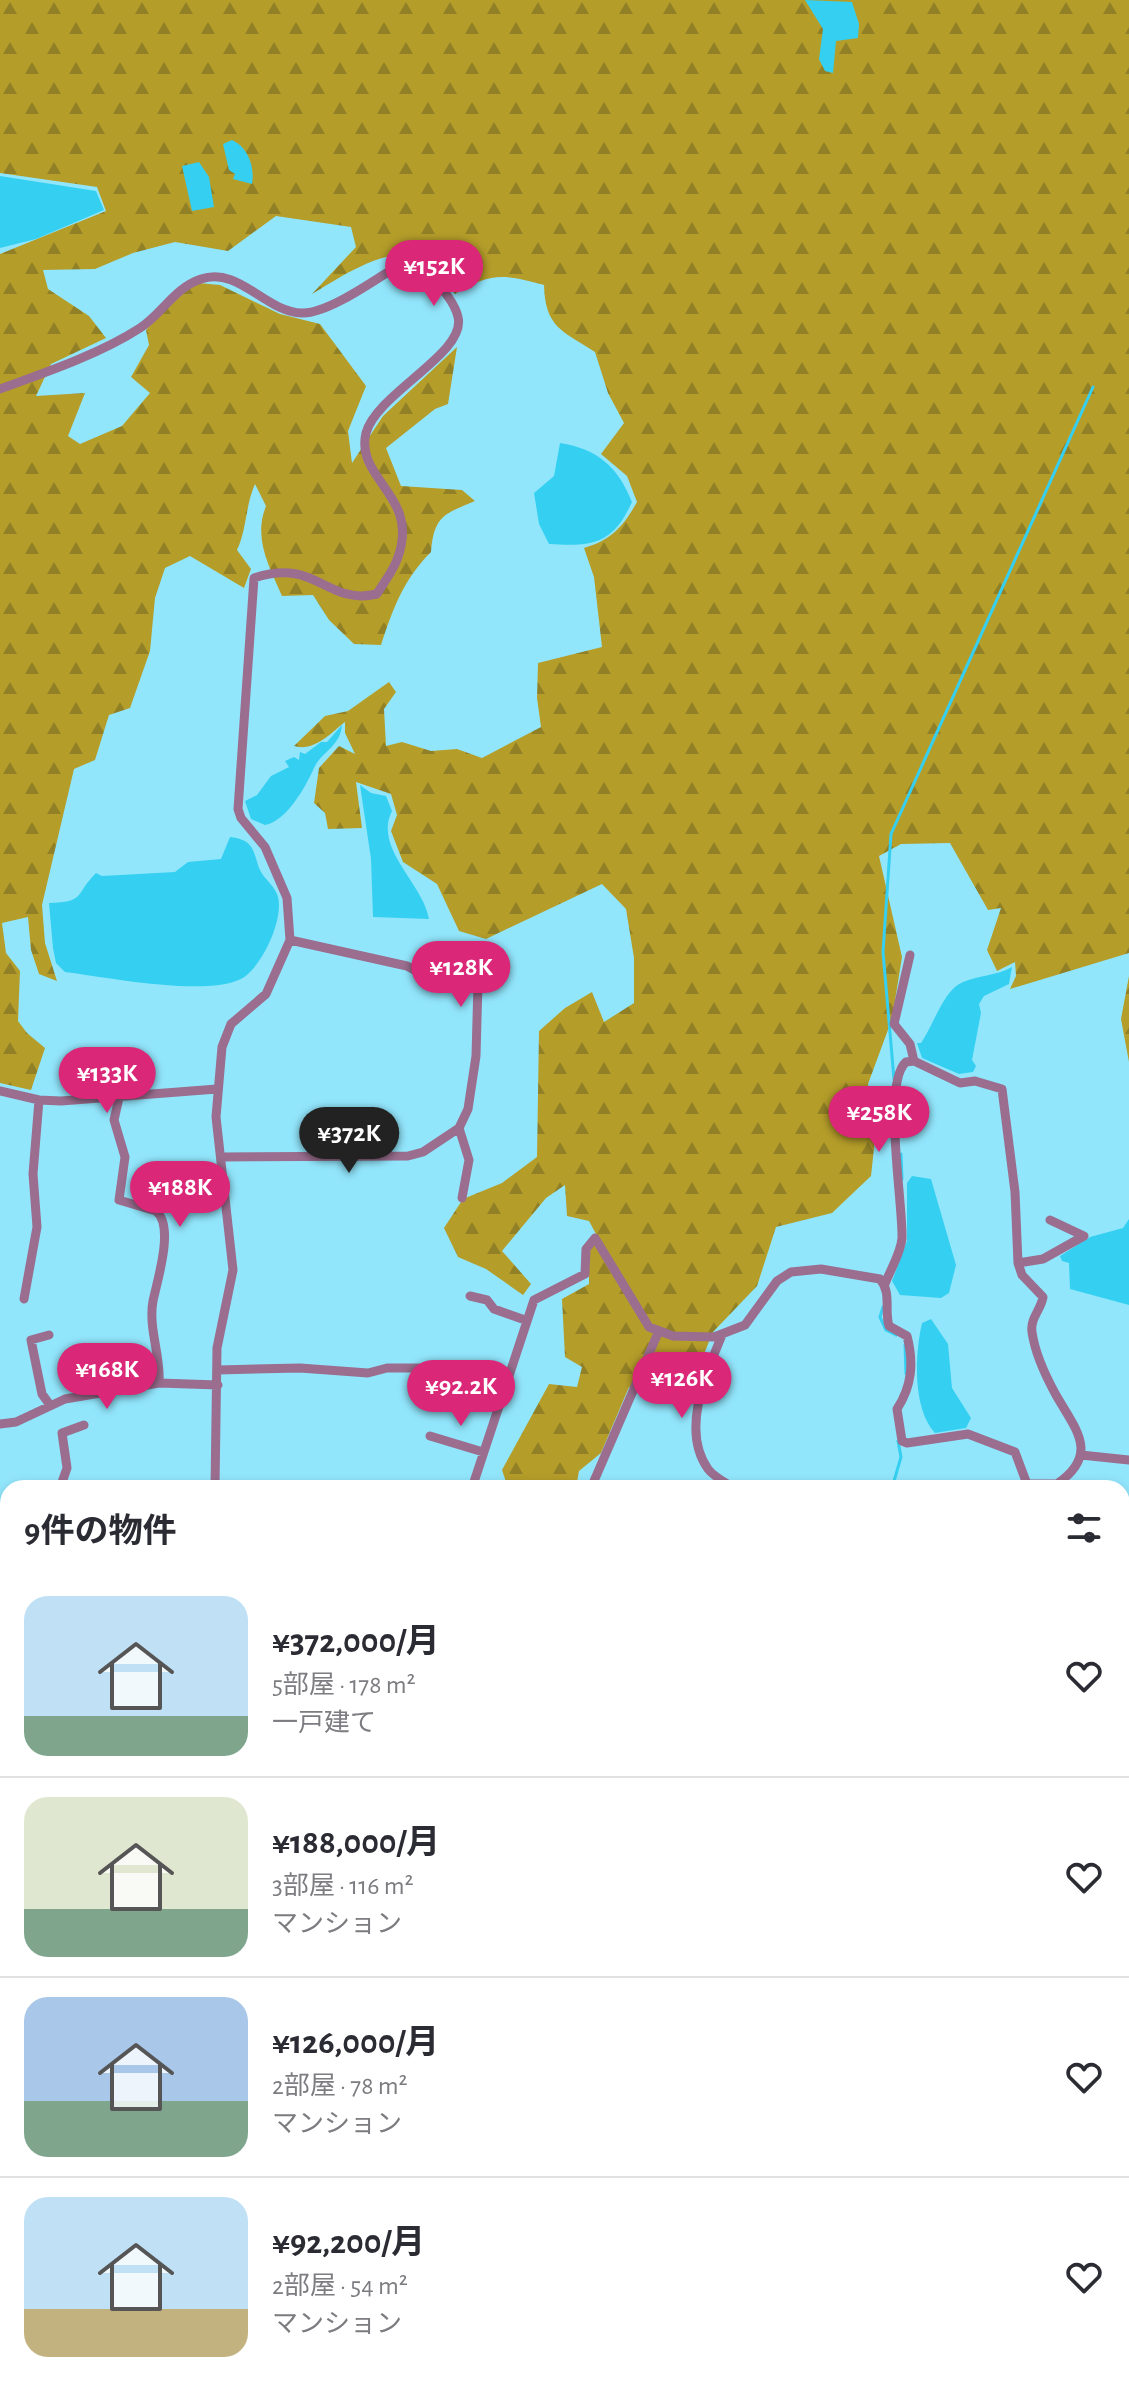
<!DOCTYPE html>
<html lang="ja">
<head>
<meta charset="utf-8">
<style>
  body { margin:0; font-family:"Alegreya Sans","Noto Sans JP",sans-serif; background:#f7f7f7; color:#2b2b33; height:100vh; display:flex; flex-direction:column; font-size:30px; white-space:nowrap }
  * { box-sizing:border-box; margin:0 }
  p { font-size:26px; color:#7c7c81 }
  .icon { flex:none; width:44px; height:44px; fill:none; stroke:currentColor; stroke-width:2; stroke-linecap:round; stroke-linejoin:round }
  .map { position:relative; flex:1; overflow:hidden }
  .details { position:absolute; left:0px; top:1480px; width:1130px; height:914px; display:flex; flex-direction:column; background:#fff; border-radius:24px 24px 0 0; box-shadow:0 4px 12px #0003 }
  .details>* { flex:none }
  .price { position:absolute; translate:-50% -68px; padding:0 18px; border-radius:28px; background:#db2777; color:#fff; font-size:26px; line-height:52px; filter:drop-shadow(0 2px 4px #0008) }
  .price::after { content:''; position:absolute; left:50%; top:48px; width:24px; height:18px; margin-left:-12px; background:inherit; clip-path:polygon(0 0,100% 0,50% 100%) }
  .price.selected { background:#222; color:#fff }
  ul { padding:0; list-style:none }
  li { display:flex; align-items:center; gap:24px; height:200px; padding:0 24px }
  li+li { border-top:2px solid #e1e1e2 }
  li span { display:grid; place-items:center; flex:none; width:224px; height:160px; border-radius:24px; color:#555 }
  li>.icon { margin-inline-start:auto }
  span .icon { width:96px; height:96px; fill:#fffc; stroke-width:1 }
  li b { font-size:34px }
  h2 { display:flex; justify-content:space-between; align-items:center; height:96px; padding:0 24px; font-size:34px }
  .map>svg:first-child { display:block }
</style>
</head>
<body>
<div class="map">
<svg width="1129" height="2393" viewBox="0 0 1129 2393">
  <defs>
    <pattern id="forest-firs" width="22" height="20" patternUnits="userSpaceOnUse" patternTransform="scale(2)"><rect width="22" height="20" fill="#b59d2a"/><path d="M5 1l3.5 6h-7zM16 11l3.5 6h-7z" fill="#918025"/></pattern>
  </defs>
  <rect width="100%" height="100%" fill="#92e6fc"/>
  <path fill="url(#forest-firs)" d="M0 0H1129V953L1010 989 1016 976 1015 962 997 971 987 950 1001 908 988 910 950 843 901 844 879 856 902 957 892 1019 868 1084 875 1139 871 1176 832 1213 776 1227 757 1286 713 1332 683 1405 657 1390 629 1387 601 1453 579 1471 576 1488H508L502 1470 549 1384 577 1387 582 1367 565 1357 562 1299 589 1284V1254L596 1234 589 1221 567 1216 565 1185 546 1198 502 1251 531 1284 523 1295 486 1269 458 1257 444 1228 463 1199 502 1183 537 1157 539 1031 565 1008 592 992 604 1022 634 1003V958L626 909 602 884 486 939 459 931 437 884 403 862 391 831 397 815 391 794 356 782 362 828 328 829 325 813 314 803 319 768 339 746 355 754 345 733V722C331 733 314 752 294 746L325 716 348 711 389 682 396 692 384 709 386 746 402 742 431 751 457 749 482 758 541 727 537 698 538 663 602 647 594 577 584 548C611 540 623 527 637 502L627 476 601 454 624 423 608 393 595 352C562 331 545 327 544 285 503 274 491 272 455 294 447 284 440 272 432 264 399 236 341 277 312 294L356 247 351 227 276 216 228 251 175 242 133 253 95 269 43 270 48 289 89 316 106 338 51 364 36 396 85 393 68 436 80 444 122 426 150 393 131 377 149 345 146 330 181 291 199 283 220 285 280 314 320 324 366 386 348 431 352 463 383 416 457 347 448 404 435 409 386 448 401 486 462 490 475 501C444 514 434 516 431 552 404 579 393 608 381 645L354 644 329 620 313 595 282 596C269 566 253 538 266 506L255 484C245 507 247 529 237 550L251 569 244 588 190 556 165 568 155 598 150 651 130 708 109 715 95 760 74 769 42 905 45 943 57 981 39 974 31 950 28 917 2 923 6 953 20 971 18 1021 27 1033 45 1048 31 1090 0 1083V254L106 211 97 187 0 173Z
    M1129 976V1062L1121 1019Z"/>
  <path fill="#35d0f1" d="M805 0 852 2 859 24 858 38 836 41 833 73 825 71 819 59 823 29Z
    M232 140C248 147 255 167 252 184L233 179 235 174 229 170 223 144Z
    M199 162 209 177 214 207 192 211 182 166Z
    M0 176 96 191 104 210 36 239 0 248Z
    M560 443C598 449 618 467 632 502 613 544 593 547 549 544L539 524 534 493 554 476Z
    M342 725C340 747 322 751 314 768 306 786 287 821 265 825L251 819 245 801 257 795 271 776 289 767 285 761 294 757 299 760 300 752 305 754 321 742H327Z
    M360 785 371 793 386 796 392 811C373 848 423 883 429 919L373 917 371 859Z
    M230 837C254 840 253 850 259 868 263 878 273 884 277 894 286 916 262 968 241 979 204 997 106 977 65 972L56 963 53 948 49 903C86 902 74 895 96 873L102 876 175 872 188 862 221 859Z
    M1012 967 1009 984 984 996 979 1004 981 1013 972 1060 976 1066 973 1072 959 1074 922 1058 917 1043H921C933 1026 944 989 963 982 980 975 996 976 1012 967Z
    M912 1176 931 1179 956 1265 949 1293 941 1298 900 1295 892 1281 907 1241V1183Z
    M1129 1219V1305L1070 1289 1069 1263 1062 1261 1060 1256 1090 1237 1123 1228Z
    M931 1319 948 1344 952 1388 971 1418 966 1428 935 1433C912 1408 915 1353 922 1323Z
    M1129 1832V1880L1122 1881V1833Z
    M0 2340 8 2351V2386H35L40 2393H0Z"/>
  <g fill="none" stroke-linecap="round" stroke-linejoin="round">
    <path stroke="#35d0f1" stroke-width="3" d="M894 1079 883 952 891 834 1093 387
      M901 1154 902 1179
      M883 1307 880 1317 886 1330 896 1335
      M905 1345 906 1374
      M892 1488 901 1457 898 1441"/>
    <path stroke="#9b6e8f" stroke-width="9" d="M0 389C44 373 100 354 140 328 162 314 174 288 201 279 239 266 265 312 302 313 328 314 376 279 399 265L423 266C434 280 454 299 458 317 467 353 377 393 366 433 355 480 420 495 398 557 394 570 384 582 377 594 326 606 317 557 254 578L238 809 241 818 265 847 287 898 290 940 266 994 231 1024 222 1047 216 1117 233 1270 217 1348 215 1488
      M290 940 407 966 429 978 478 983 476 1056 468 1109 459 1128 469 1160 462 1198
      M0 1091 39 1100 61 1101 217 1089
      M119 1098 114 1120 125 1157 119 1200 156 1211C175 1226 157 1281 153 1301 148 1328 161 1356 159 1383
      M221 1157 408 1156 423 1152 459 1128
      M1018 1263 1043 1259 1084 1236 1050 1220
      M885 1284C890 1270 901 1253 902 1238 903 1202 882 1083 906 1062L914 1061
      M470 1296 487 1300 494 1309 525 1320
      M24 1299 37 1227 33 1174 39 1100
      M49 1335 31 1340 42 1394 50 1405
      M722 1335C707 1372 680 1430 708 1469 714 1477 726 1483 734 1488
      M218 1370 300 1368 368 1373 387 1368H432
      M0 1424 16 1422 65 1399 159 1383 218 1385
      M430 1436 483 1452
      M1081 1455 1129 1460
      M60 1488 67 1468 62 1433 84 1425
      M472 1488 534 1300 585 1274 586 1249 595 1238 649 1327 673 1336 714 1337 745 1325 777 1281 791 1272 821 1269 880 1279C892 1293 884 1310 889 1326L907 1336C914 1363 912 1386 897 1409L902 1441 907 1443 968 1434 1015 1452 1027 1484H1057C1100 1454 1076 1430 1056 1395 1045 1375 1035 1354 1032 1332 1030 1318 1041 1310 1043 1297L1022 1275 1018 1263 1015 1192 1002 1089 975 1081 960 1083 914 1061 910 1044 894 1024 910 955
      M591 1488 658 1333
      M0 1777 8 1776
      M1122 1796H1129
      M1122 1908V1918
      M0 1956H8
      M1122 2020 1129 2019
      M1122 2053 1129 2059
      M0 2077 8 2078
      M1122 2112 1129 2111
      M0 2309 8 2321
      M1122 2373H1129
      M61 2386 68 2393
      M75 2386 83 2393
      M278 2386 280 2393
      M848 2386 850 2393
      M1005 2386V2388"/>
    <path stroke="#7a3a6c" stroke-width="12" d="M0 2228 8 2227"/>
    <path stroke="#600c52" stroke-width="14" d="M0 1734 8 1742
      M1122 2184 1129 2178
      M529 2386 532 2393"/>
    <path stroke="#3b0632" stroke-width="16" d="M1122 2385 1129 2384"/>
    <path stroke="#3b0632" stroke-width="16" d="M1023 2393 1106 2386"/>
  </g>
</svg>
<b class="price" style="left:434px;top:308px">¥152K</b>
<b class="price" style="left:461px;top:1009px">¥128K</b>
<b class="price" style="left:107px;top:1115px">¥133K</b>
<b class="price" style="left:879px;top:1154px">¥258K</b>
<b class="price selected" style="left:349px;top:1175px">¥372K</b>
<b class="price" style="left:180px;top:1229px">¥188K</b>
<b class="price" style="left:107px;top:1411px">¥168K</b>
<b class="price" style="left:682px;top:1420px">¥126K</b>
<b class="price" style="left:461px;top:1428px">¥92.2K</b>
<section class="details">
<h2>9件の物件<svg class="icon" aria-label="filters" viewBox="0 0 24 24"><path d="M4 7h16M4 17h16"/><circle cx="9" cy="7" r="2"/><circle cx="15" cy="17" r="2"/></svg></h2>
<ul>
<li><span style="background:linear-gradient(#bfe0f5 75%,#7fa58c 0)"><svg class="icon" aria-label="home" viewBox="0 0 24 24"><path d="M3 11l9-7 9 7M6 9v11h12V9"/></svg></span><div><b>¥372,000/月</b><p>5部屋 · 178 m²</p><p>一戸建て</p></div><svg class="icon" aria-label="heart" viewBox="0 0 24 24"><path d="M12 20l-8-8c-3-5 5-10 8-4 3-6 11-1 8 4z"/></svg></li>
<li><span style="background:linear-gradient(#dfe7d0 70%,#7fa58c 0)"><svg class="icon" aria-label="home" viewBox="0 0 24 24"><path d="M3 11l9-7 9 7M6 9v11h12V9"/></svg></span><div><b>¥188,000/月</b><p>3部屋 · 116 m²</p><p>マンション</p></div><svg class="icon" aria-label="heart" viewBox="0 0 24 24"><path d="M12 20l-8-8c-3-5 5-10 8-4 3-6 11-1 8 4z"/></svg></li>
<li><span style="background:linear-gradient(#a9c7e8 65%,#7fa58c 0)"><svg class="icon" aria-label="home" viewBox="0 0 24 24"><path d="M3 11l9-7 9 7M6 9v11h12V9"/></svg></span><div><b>¥126,000/月</b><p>2部屋 · 78 m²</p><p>マンション</p></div><svg class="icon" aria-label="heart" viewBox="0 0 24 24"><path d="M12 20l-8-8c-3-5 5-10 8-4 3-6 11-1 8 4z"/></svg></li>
<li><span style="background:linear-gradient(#bfe0f5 70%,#c2b280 0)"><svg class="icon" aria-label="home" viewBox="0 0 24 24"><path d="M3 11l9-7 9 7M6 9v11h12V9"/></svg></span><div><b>¥92,200/月</b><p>2部屋 · 54 m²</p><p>マンション</p></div><svg class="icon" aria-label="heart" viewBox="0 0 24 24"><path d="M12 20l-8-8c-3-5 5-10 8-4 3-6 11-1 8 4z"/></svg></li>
</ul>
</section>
</div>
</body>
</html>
